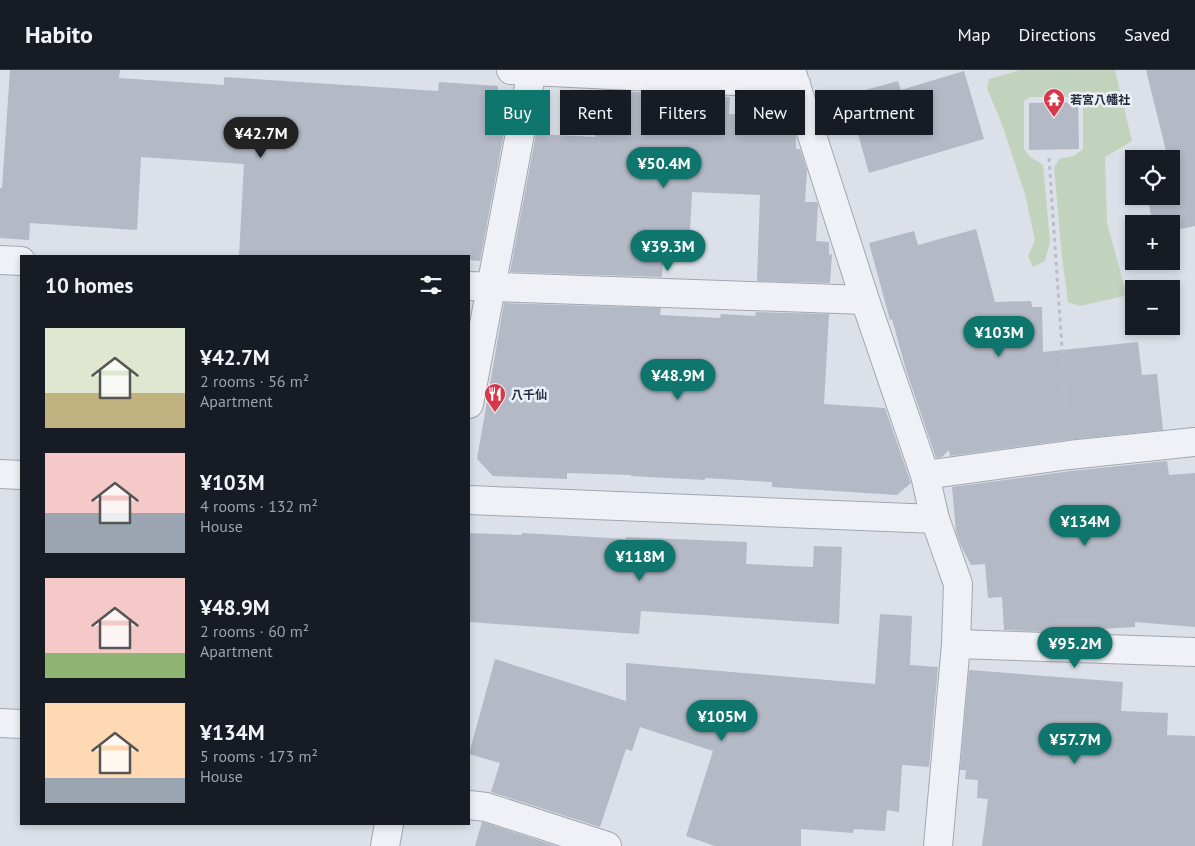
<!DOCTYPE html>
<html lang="en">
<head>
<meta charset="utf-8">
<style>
  body { margin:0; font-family:"PT Sans","Noto Sans JP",sans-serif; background:#20242c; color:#f1f3f6; height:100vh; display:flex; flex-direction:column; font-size:19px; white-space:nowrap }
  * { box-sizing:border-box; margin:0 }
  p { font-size:16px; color:#9ea1a6 }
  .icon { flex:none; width:28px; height:28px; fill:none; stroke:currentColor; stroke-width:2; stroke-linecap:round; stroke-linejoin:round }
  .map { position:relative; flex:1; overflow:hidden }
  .side { position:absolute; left:20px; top:185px; width:450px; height:570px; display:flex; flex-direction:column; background:#171b24; border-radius:0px; box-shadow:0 2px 8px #0003 }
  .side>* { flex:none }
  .banner { position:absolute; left:485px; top:20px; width:475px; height:45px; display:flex; gap:10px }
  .buttons { position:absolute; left:1125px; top:80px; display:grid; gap:10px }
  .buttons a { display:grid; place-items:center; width:55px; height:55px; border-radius:0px; background:#171b24; box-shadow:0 2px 8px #0003; font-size:25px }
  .price { position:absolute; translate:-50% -42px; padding:0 11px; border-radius:18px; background:#0f766e; color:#fff; font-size:16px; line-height:32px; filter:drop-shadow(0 1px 2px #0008) }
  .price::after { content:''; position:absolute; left:50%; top:30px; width:15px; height:11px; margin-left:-8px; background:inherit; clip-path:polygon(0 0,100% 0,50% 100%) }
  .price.on { background:#222; color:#fff }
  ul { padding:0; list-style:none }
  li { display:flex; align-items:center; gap:15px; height:125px; padding:0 25px }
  li span { display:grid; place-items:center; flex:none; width:140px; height:100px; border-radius:0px; color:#555 }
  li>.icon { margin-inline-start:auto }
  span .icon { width:60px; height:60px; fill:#fffc; stroke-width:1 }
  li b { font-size:21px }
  h2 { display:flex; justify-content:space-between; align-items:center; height:60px; padding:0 25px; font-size:21px }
  .pill { padding:0 18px; border-radius:0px; background:#171b24; box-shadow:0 2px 8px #0003; font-size:18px; line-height:45px }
  .pill.on { background:#0f766e; color:#fff }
  header { display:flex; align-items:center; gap:30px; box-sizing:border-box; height:70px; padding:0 25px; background:#171b24; border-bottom:1px solid #363941 }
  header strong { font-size:24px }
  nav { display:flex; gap:28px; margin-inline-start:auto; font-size:18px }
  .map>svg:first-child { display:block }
</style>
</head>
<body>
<header>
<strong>Habito</strong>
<nav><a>Map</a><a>Directions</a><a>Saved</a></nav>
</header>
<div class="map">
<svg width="1195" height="776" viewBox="0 0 1195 776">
  <rect width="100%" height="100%" fill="#dce0e8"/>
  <path fill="#c1d2bd" d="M1021 0H1115L1132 71 1105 87 1107 153 1125 219 1124 226 1080 236 1068 232 1062 187 1054 98 1059 89 1074 86 1083 79V33L1081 27H1030L1024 31V79L1030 87 1043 95 1050 172 1045 191 1033 197 1028 186 1035 170 1025 124 1003 57 987 18 989 9Z"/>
  <path fill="#b3b9c5" d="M10 0H120L119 8 224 15V7L438 21 439 12 498 16 496 50H501V63H504L480 191 469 190V186H239L244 94 141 87 137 160 30 153 29 170 0 168V118H2Z
    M1146 0H1195V156L1171 161V154H1153L1147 126H1179L1171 100V89H1168Z
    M964 1 984 69 869 103 847 25 898 11 901 20Z
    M597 20 730 27 729 44 790 47 796 67V79H800L807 100 805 132H817L818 134 816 171 829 172V185L832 184 830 213 757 211 760 125 692 122 690 162H679L678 168H664L662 207 510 202 536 64 595 67Z
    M1078 32 1079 79 1029 80V33Z
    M976 159 995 232 1031 231 1032 237H1042L1043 282 1138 272 1142 305 1157 304 1163 360 1067 370 950 386 949 380 942 387 936 388 906 300 892 249 890 250 869 173 914 161 918 175Z
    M504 233 661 238 660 245 720 248 721 244 755 246 756 242 829 244 824 334 885 338 911 413 897 425 772 417V412L705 408V410L631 406V405L567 403V409L493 406 477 389Z
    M1167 391 1169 405 1195 403V557L1135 552V557L1051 562 1004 560 1002 527 988 528 985 494 971 495 961 476 956 462 952 417 1071 401Z
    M469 463 522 465V463L626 469V467L747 472 746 494 813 497 814 476 842 477 839 554 641 541 639 564 469 552Z
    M880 544 912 546 910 595 938 597 929 697 902 695 899 742 887 740 885 761 854 759 853 763 801 759V776H715L686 766 713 681 640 657 632 681 626 679 600 757 491 722 500 693 469 684 495 589 626 631V593L875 614Z
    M969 600 1123 612 1121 641 1168 643 1167 665 1195 666V776H982L988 729 977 728 978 710 965 709 966 700H960Z
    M482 752H483L556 776H475Z"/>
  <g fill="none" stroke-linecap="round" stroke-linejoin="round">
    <g stroke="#a1a7b2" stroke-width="30">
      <path id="minor" d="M511 0 796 14
        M791 0 865 230 925 405 935 449 958 514 956 574 938 776
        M0 190 21 191
        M469 216 865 230
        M469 334 532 0
        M0 404 21 405
        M925 405 1069 385 1195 372
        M469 430 935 449
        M956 574 1195 582
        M0 653 21 654
        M469 735 486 737 607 776
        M385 776 389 754"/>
    </g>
    <path stroke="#babec6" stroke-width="3" stroke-dasharray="4 4" stroke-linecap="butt" d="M1049 88 1067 351"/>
    <use href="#minor" stroke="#eff1f6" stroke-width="28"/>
  </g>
  <defs>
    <g id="temple-pin" transform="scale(1.125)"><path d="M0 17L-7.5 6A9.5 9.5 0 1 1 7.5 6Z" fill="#d83649" stroke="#eceff5"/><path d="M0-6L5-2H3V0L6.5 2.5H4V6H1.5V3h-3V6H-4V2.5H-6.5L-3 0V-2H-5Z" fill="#fff"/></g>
    <g id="restaurant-pin" transform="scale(1.125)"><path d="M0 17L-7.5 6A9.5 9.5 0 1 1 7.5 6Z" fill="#d83649" stroke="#eceff5"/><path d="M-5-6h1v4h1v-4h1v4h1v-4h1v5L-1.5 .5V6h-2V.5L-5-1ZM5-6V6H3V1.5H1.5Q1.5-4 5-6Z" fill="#fff"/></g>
  </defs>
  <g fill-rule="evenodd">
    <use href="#temple-pin" x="1054" y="29"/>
    <use href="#restaurant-pin" x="495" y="324"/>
  </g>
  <g text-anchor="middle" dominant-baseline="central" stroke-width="5" stroke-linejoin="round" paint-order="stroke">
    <g font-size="12" font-weight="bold" fill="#252e3f" stroke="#eceff5" text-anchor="start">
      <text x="1070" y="29">若宮八幡社</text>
      <text x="511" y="324">八千仙</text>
    </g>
  </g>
</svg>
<div class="buttons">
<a><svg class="icon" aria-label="locate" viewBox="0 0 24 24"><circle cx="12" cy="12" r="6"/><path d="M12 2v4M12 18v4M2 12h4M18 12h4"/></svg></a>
<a>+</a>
<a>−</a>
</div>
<b class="price on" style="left:261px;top:89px">¥42.7M</b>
<b class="price" style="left:664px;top:119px">¥50.4M</b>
<b class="price" style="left:668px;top:202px">¥39.3M</b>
<b class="price" style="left:999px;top:288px">¥103M</b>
<b class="price" style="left:678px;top:331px">¥48.9M</b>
<b class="price" style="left:1085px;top:477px">¥134M</b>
<b class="price" style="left:640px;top:512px">¥118M</b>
<b class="price" style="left:1075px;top:599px">¥95.2M</b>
<b class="price" style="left:722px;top:672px">¥105M</b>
<b class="price" style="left:1075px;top:695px">¥57.7M</b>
<div class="banner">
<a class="pill on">Buy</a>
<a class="pill">Rent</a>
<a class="pill">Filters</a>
<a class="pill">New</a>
<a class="pill">Apartment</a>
</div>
<section class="side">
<h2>10 homes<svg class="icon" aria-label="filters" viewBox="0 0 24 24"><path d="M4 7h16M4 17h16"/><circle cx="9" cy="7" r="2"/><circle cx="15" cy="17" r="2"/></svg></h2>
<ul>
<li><span style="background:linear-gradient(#dfe7d0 65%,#c2b280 0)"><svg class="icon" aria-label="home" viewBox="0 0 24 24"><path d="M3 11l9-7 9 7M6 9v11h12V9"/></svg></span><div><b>¥42.7M</b><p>2 rooms · 56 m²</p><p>Apartment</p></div></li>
<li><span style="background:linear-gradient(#f6c9c9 60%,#9aa5b1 0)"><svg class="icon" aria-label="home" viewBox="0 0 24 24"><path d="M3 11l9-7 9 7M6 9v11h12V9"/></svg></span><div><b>¥103M</b><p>4 rooms · 132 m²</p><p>House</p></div></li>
<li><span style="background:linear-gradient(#f6c9c9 75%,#8fb573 0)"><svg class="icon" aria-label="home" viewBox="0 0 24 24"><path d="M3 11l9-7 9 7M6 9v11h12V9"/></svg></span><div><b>¥48.9M</b><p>2 rooms · 60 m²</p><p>Apartment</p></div></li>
<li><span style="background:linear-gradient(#ffd9b3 75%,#9aa5b1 0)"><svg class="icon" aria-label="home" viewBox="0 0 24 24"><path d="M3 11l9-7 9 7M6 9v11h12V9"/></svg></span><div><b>¥134M</b><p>5 rooms · 173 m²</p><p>House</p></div></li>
</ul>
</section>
</div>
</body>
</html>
